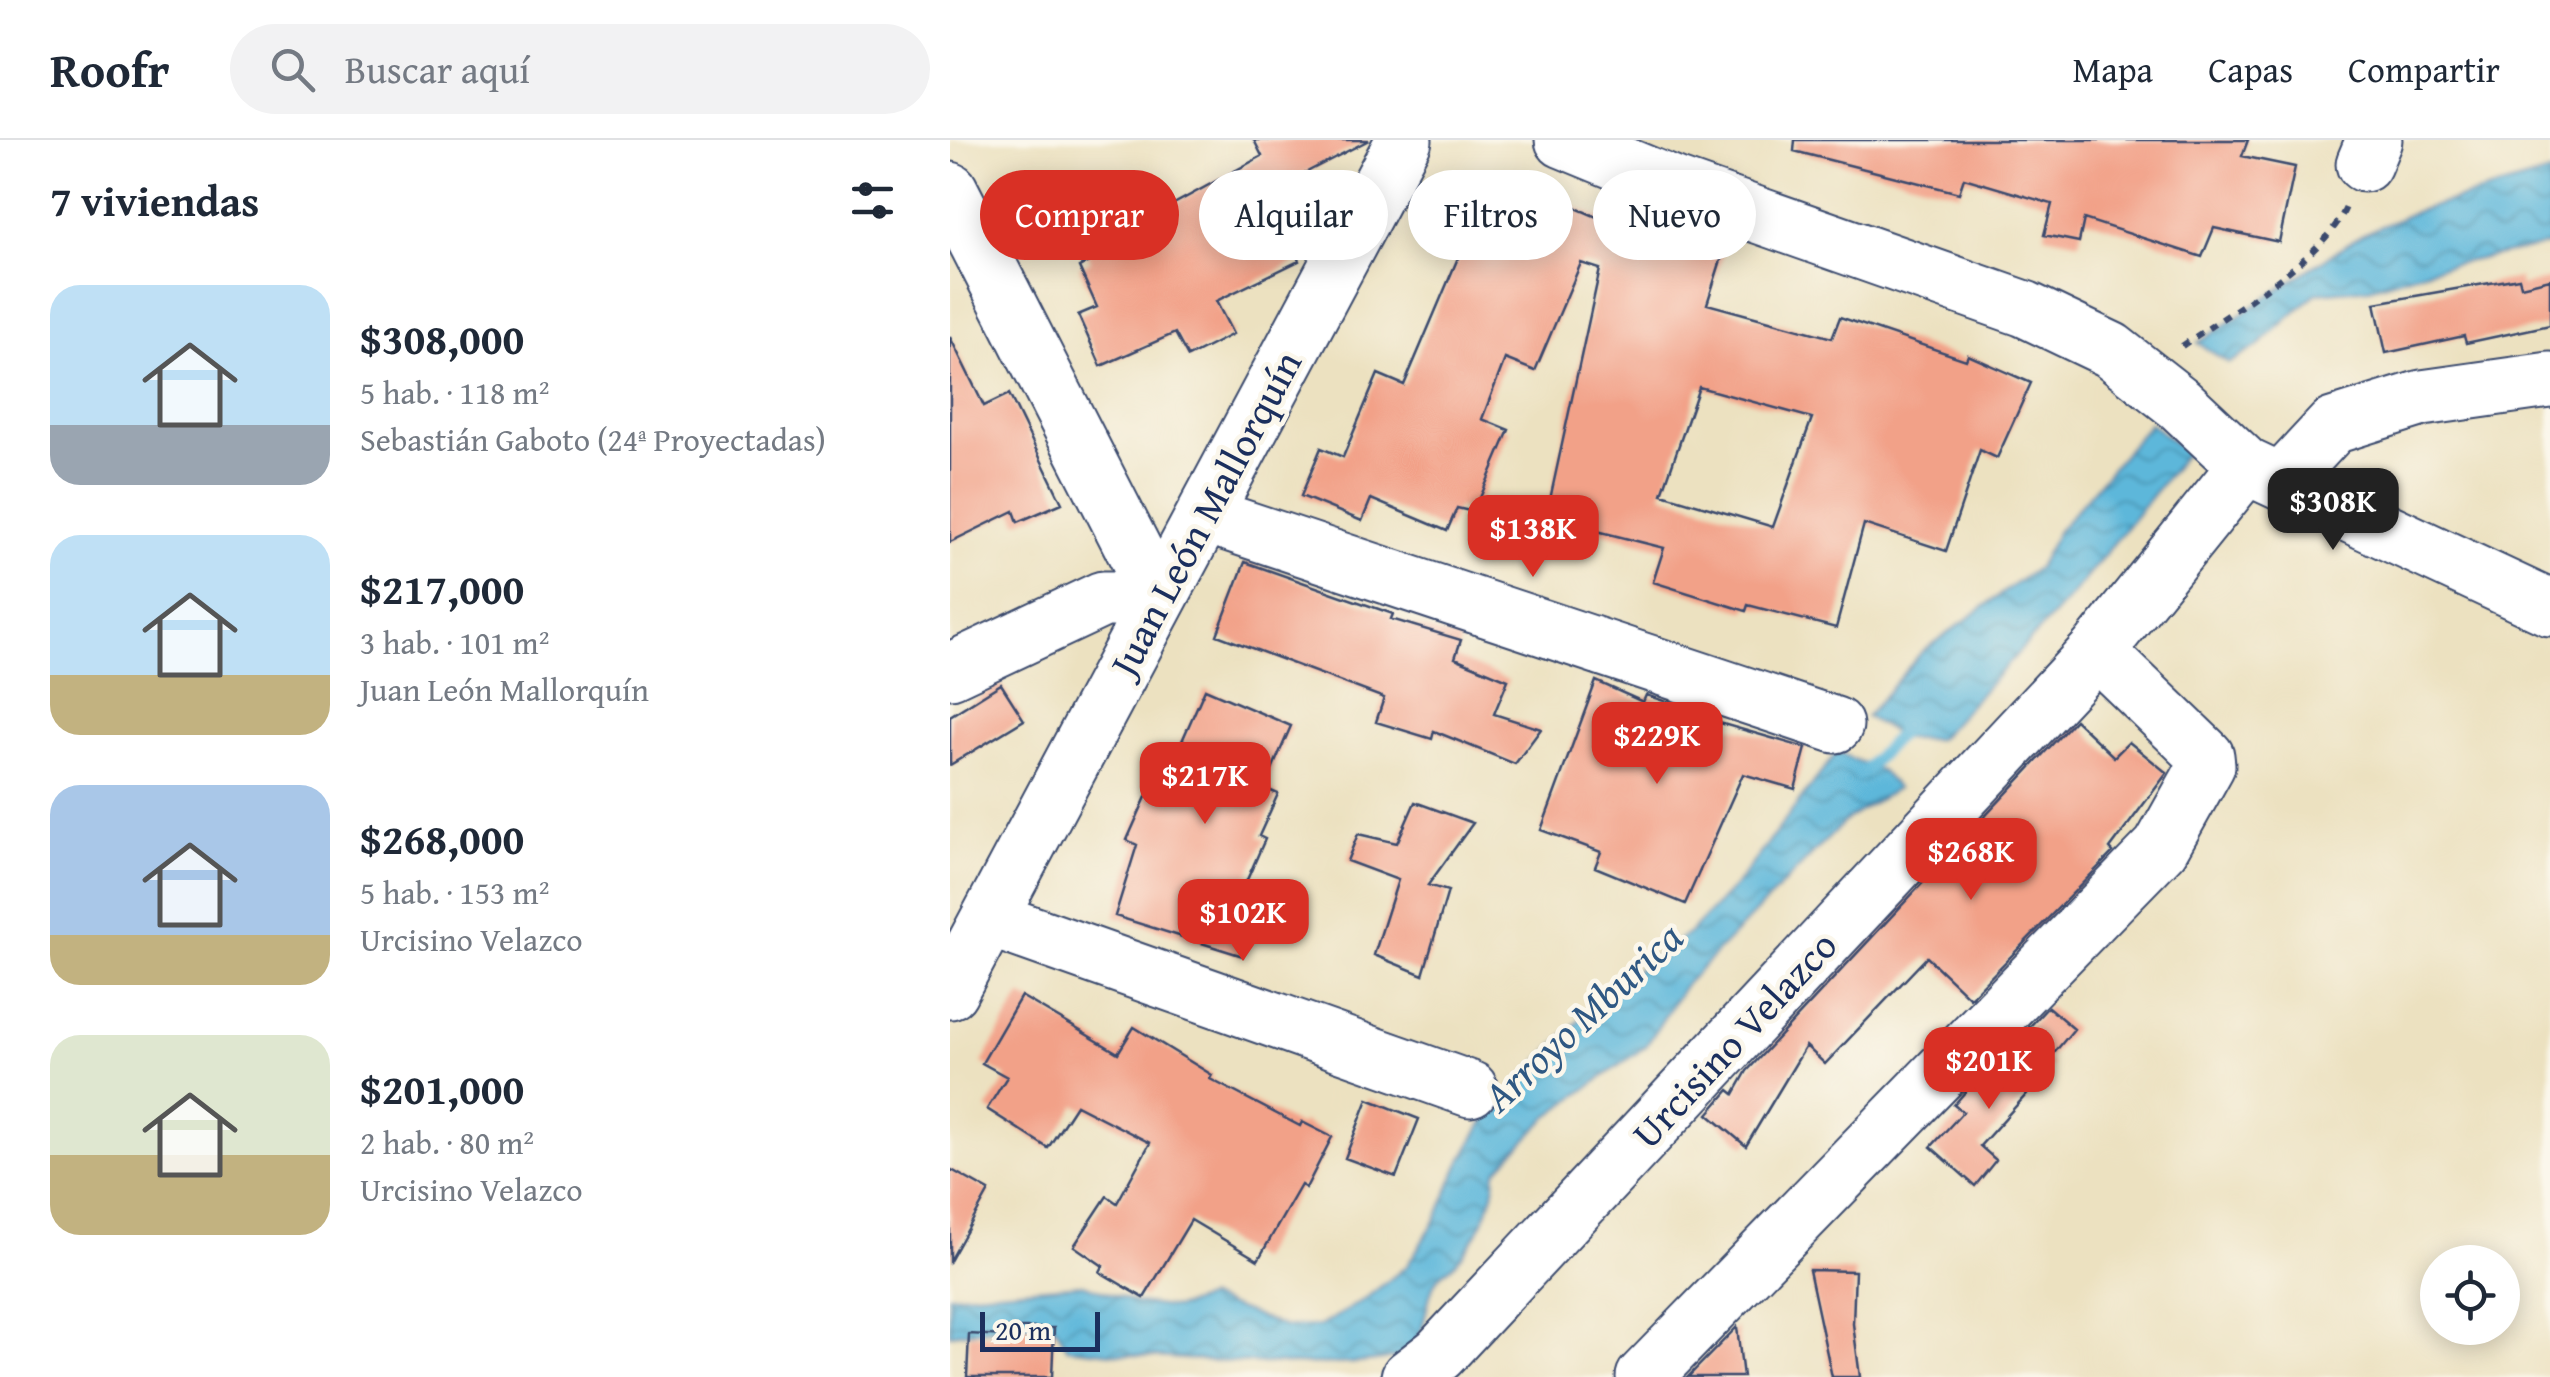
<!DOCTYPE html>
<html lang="es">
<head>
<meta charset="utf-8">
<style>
  body { margin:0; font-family:"Gentium Book Plus",serif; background:#f2f2f3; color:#1f2937; height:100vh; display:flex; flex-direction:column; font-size:38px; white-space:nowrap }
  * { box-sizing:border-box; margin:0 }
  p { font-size:32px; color:#747a83 }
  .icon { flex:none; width:55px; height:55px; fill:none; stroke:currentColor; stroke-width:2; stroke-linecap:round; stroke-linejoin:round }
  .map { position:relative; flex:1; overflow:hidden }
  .sheet { display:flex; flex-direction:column; background:#fff; width:950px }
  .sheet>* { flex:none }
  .guide { position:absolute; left:30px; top:30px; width:950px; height:90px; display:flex; gap:20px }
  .controls { position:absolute; left:1470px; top:1105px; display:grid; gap:20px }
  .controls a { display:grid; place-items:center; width:100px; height:100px; border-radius:50%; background:#fff; box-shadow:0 5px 25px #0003; font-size:50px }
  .scale { position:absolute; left:30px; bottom:25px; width:120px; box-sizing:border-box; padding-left:10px; border:5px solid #1b2f5e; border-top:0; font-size:28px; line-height:35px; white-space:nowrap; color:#1b2f5e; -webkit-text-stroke:8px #fbf7ec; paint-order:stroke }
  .price { position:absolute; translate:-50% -85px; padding:0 22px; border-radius:20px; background:#d93025; color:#fff; font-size:32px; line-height:65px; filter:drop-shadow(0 2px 5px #0008) }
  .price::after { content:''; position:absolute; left:50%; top:60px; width:30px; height:22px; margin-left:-15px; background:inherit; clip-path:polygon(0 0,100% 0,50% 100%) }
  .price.on { background:#222; color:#fff }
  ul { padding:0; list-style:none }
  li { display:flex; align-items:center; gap:30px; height:250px; padding:0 50px }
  li span { display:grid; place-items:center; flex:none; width:280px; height:200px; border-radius:30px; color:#555 }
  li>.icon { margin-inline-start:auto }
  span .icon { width:120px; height:120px; fill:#fffc; stroke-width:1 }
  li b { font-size:42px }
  h2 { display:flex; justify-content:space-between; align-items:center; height:120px; padding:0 50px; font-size:42px }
  .tag { padding:0 35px; border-radius:45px; background:#fff; box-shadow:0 5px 25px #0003; font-size:35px; line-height:90px }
  .tag.on { background:#d93025; color:#fff }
  header { display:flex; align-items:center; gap:60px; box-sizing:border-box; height:140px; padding:0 50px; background:#fff; border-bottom:2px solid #e0e1e3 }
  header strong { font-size:48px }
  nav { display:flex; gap:55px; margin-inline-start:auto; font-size:35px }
  .search { width:700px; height:90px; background:#f2f2f3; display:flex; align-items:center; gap:25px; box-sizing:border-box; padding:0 35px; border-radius:55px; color:#747a83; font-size:38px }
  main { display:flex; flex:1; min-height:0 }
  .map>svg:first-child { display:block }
</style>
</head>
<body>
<header>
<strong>Roofr</strong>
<div class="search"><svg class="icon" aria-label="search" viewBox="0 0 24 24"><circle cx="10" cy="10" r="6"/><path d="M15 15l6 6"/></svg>Buscar aquí</div>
<nav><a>Mapa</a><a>Capas</a><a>Compartir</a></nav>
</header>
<main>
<section class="sheet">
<h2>7 viviendas<svg class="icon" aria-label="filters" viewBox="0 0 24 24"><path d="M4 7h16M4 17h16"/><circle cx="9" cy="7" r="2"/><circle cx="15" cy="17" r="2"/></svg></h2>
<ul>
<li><span style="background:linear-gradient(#bfe0f5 70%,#9aa5b1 0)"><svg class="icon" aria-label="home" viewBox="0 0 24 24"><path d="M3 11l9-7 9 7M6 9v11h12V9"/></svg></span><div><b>$308,000</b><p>5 hab. · 118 m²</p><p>Sebastián Gaboto (24ª Proyectadas)</p></div></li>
<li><span style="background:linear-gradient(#bfe0f5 70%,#c2b280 0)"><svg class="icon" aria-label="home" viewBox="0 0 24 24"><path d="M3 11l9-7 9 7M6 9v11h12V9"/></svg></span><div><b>$217,000</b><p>3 hab. · 101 m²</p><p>Juan León Mallorquín</p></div></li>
<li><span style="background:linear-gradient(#a9c7e8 75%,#c2b280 0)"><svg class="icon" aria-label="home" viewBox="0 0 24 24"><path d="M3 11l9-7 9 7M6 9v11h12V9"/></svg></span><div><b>$268,000</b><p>5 hab. · 153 m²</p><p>Urcisino Velazco</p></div></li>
<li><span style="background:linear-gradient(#dfe7d0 60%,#c2b280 0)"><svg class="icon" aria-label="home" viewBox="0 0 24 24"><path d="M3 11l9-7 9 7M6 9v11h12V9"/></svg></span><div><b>$201,000</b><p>2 hab. · 80 m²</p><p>Urcisino Velazco</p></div></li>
</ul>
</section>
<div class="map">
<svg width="1600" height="1237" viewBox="0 0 1600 1237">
  <defs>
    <pattern id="water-waves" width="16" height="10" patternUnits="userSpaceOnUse" patternTransform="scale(2.5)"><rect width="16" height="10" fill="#5db7da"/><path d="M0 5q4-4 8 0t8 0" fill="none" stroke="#4c95b4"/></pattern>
  </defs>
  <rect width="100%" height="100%" fill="#fbf7ec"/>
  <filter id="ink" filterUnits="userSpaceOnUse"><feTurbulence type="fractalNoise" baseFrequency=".01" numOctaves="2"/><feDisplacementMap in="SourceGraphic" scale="20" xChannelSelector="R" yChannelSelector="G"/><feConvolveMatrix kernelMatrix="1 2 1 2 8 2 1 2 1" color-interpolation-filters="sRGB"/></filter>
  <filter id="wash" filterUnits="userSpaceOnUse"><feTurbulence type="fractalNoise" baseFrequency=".0048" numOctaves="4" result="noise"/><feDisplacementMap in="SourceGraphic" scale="40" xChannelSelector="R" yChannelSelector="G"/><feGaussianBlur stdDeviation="2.25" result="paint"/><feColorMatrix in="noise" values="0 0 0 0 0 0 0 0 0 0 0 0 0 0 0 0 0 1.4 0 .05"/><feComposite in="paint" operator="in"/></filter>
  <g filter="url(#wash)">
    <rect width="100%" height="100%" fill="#ece1c0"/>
    <path fill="url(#water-waves)" stroke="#3c739c" stroke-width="2.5" d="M1600 33V105L1484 128 1419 148 1366 153 1308 206 1279 223 1248 203 1411 95 1467 71Z
      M1200 283 1236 313 1122 455 988 599H956L916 577 971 513 1088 427 1108 391Z
      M887 612 931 631 947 648 896 680 733 847 696 906 600 975 546 1031C546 1061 527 1098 507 1121 501 1127 490 1134 485 1142 474 1162 477 1197 458 1213 407 1237 185 1216 117 1208L106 1187 73 1184 0 1194V1155L133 1144 187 1163 226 1168 258 1158 335 1187 370 1186 415 1159 457 1126 487 1078 509 1025 541 970 663 846 739 793 787 744Z"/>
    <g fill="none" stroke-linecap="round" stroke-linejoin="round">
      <path stroke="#5db7da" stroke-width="12" d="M909 636 958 585"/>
    </g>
    <g id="blocks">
      <path fill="#f2a188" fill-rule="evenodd" d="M304 0H419L320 51 349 121 266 161 283 194 238 217 225 193 151 226 128 175 147 167 129 127 141 121 120 77 172 53 187 84 312 16Z
        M845 0H1298L1292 16 1345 27 1329 102 1264 88 1252 117 1134 79 1129 102 1094 95 1102 64 1014 38 1009 53 844 11Z
        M544 33 675 89 680 74 776 104 757 164 882 198 890 177 1016 220 1018 215 1081 243 1047 318 1030 310 996 411 914 384 886 488 798 465 796 471 703 442 714 408 596 378 650 129 631 123 585 231 555 219 532 279 559 290 524 372 507 368 497 391 421 359 412 381 351 356 371 308 393 317 428 234 454 245ZM749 247 862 278 823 387 712 354Z
        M1569 138 1571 146 1600 139V185L1516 203 1514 196 1436 213 1425 163Z
        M0 197 34 266 59 254 112 363 68 382 64 371 0 402Z
        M295 422 443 474 441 479 511 500 505 518 558 540 544 574 591 589 565 624 484 591 482 599 426 582 434 558 267 495Z
        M646 541 693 562 696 555 753 574 752 578 856 608 845 649 793 634 735 764 645 727 651 712 591 690Z
        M51 544 74 580 0 625V576Z
        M255 549 341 586 314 648 328 654 309 696 315 699 289 758 300 762 293 816 165 776 187 705 177 700 200 648 209 653Z
        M1125 580 1164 617 1179 602 1217 633 1160 709 1163 712 1020 858 977 817 875 924 856 906 796 1006 758 974 779 950 784 954 797 931Z
        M465 662 523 683 478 745 498 751 473 835 424 815 448 740 397 721 408 694 447 703Z
        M71 856 168 913 184 887 262 935 260 939 350 986 352 982 382 997 356 1048 351 1045 308 1120 241 1080 194 1158 150 1132 153 1126 124 1106 157 1056 167 1063 200 1003 126 965 98 1008 37 969 57 937 32 923Z
        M1098 867 1124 889 1100 918 1072 895Z
        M1076 901 1103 925 1030 1006 1046 1020 1025 1046 981 1007 1013 972 1004 965 1016 951 1025 942 1033 949Z
        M418 959 469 979 446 1037 395 1018Z
        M0 1029 39 1051 0 1121Z
        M859 1130 905 1131 903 1184 910 1237H882Z
        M787 1187 793 1237H738Z
        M55 1188H104L102 1237H17L19 1194 55 1196Z"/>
    </g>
  </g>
  <g filter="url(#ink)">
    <use href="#blocks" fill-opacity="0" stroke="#3a4a6d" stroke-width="2.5"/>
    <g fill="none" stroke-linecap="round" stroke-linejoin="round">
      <g stroke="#3a4a6d" stroke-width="59">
        <path id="minor" d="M613 0 725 46 1075 169 1161 210 1230 264 1296 326 1600 468
          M1414 24 1424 0
          M0 50 209 459
          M1331 342 1383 286 1472 258 1600 240
          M254 375 885 585
          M0 531 153 459H209
          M39 779 520 949
          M0 851 454 0
          M459 1237 489 1214 1147 511 1296 326
          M694 1237 1211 707 1257 625 1256 616 1147 511"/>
      </g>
      <path stroke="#3a4a6d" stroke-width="6" stroke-dasharray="8 8" stroke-linecap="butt" d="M1232 206C1278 173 1375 118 1396 67"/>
      <use href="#minor" stroke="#fff" stroke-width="55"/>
    </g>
  </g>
  <g text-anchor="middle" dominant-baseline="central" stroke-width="9" stroke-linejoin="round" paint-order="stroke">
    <g font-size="40" fill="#1b2f5e" stroke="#fbf7ec">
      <text transform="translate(255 373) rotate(-62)">Juan León Mallorquín</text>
      <text transform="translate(784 899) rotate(-47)">Urcisino Velazco</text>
    </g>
    <g font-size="42" font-style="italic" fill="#2f5883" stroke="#fbf7ec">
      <text transform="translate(632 876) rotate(-43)">Arroyo Mburica</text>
    </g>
  </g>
</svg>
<div class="controls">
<a><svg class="icon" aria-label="locate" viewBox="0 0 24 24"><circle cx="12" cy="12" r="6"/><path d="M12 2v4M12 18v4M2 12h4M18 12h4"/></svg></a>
</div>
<div class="scale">20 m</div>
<b class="price on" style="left:1383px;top:413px">$308K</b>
<b class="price" style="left:583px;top:440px">$138K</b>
<b class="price" style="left:707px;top:647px">$229K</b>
<b class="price" style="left:255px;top:687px">$217K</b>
<b class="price" style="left:1021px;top:763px">$268K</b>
<b class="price" style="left:293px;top:824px">$102K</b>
<b class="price" style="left:1039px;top:972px">$201K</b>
<div class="guide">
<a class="tag on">Comprar</a>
<a class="tag">Alquilar</a>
<a class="tag">Filtros</a>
<a class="tag">Nuevo</a>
</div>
</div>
</main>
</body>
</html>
